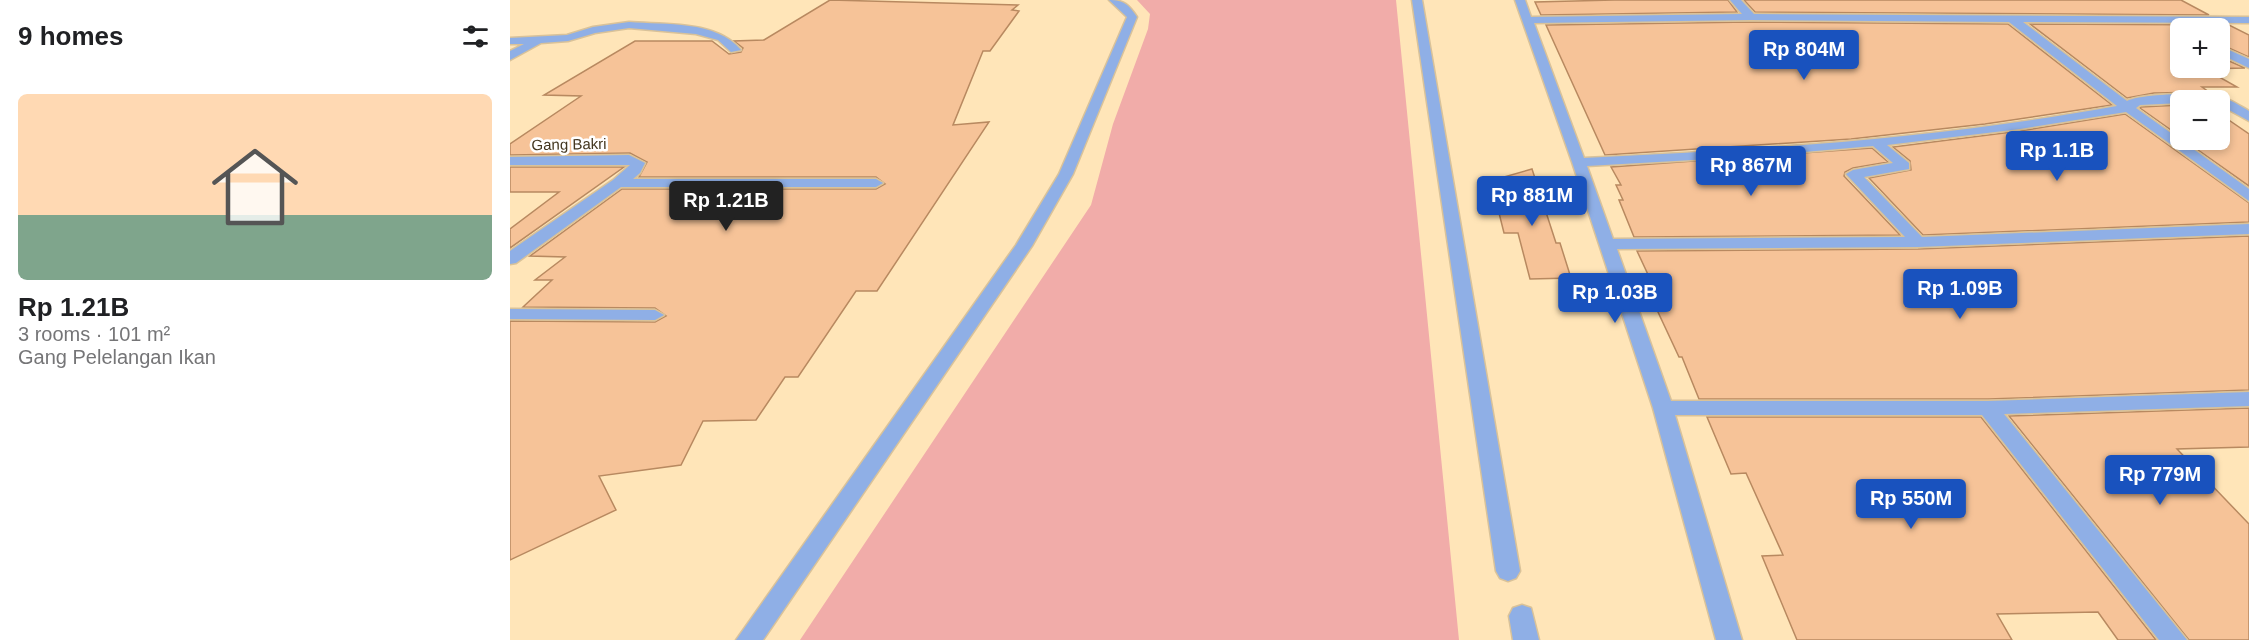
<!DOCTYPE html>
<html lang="en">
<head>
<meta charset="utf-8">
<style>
  body { margin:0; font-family:Helvetica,sans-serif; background:#f6f6f6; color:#202124; height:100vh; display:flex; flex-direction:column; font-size:22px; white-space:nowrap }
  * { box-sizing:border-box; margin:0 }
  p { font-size:20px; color:#757577 }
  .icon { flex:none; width:33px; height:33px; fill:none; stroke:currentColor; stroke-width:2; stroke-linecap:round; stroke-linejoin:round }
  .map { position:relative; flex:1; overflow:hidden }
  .panel { display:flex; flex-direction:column; background:#fff; width:510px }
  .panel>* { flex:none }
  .tools { position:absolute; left:1660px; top:18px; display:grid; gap:12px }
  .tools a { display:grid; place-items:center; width:60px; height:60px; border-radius:9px; background:#fff; box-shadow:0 3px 9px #0003; font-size:30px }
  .price { position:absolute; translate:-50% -51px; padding:0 14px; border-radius:6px; background:#1952be; color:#fff; font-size:20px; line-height:39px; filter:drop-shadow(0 2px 3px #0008) }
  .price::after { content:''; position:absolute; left:50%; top:36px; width:18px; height:14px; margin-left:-9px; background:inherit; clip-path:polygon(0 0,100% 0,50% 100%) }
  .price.on { background:#222; color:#fff }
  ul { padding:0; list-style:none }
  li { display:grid; align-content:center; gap:12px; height:318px; padding:0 18px }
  li span { display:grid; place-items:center; height:186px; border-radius:9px; color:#555 }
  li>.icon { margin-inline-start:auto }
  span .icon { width:108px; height:108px; fill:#fffc; stroke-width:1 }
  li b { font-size:26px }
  h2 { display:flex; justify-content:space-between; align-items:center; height:72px; padding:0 18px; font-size:26px }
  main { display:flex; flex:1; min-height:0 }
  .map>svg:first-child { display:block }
</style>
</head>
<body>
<main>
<section class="panel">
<h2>9 homes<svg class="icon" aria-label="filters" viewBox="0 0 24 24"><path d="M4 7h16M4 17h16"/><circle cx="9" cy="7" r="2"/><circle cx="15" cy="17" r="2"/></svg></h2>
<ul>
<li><span style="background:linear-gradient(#ffd9b3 65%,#7fa58c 0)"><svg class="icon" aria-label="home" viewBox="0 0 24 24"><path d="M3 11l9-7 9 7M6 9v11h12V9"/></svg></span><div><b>Rp 1.21B</b><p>3 rooms · 101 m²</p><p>Gang Pelelangan Ikan</p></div></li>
</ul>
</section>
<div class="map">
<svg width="1739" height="640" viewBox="0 0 1739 640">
  <rect width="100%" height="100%" fill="#ffe5b8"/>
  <path fill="#f1aca9" d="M627 0H886L949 640H290L581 205 603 124 638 29 640 14Z"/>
  <path fill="#f6c398" stroke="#b88960" stroke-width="1.5" d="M320 0 508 5 502 10 509 11 480 51H473L443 125 479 122 367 291H346L288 377H275L246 420 193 421 171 465 89 476 106 510 0 560V321L145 322 156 316 145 308 13 307 42 280H25L55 257 20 256 112 189H366L375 184 366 177H129L137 162 120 153 0 155V144L71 96 34 95 125 41H202L219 54 231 52 233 48 224 41 254 40Z
    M1104 0H1218L1227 12 1031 15 1025 2Z
    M1234 0H1671L1699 15 1245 12Z
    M1241 22 1498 24 1602 105 1475 124 1341 139 1095 155 1036 25Z
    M1520 24 1719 25 1739 35V57L1710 44V28H1671V68H1710V57L1735 68 1695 69 1727 87H1692L1699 92 1644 93 1617 98Z
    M1671 105V137L1630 108 1631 107Z
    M1615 114 1739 203V222L1413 235 1359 178 1401 170 1400 161 1383 147 1510 131Z
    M1710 114 1739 134V186L1674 140H1710Z
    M1362 148 1378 162 1343 168 1335 172 1334 176 1390 235 1124 237 1109 200H1113L1106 185H1111L1101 167Z
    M0 167H114L0 248V229L49 192H0Z
    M1022 169 1046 243H1050L1061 278 1020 279 1008 233H994L985 197H999L994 177Z
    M1739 236V390L1478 399H1189L1172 357H1169L1141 297 1148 296 1127 251 1408 249Z
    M1739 408V447L1667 449 1739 524V640H1679L1499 416Z
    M1197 417H1471L1646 640H1608L1588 612 1487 614 1502 640H1287L1252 556 1273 555 1236 473 1221 474Z"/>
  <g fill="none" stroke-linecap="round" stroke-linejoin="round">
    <g stroke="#d9c299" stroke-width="3">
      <path id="minor" d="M599 0C614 0 619 5 627 17L563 174 522 246 253 640H226L506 245 549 174 617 17Z
        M902 0H912L1010 571 1006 578 998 581 990 578 986 571Z
        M1005 0H1015L1021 17 1232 14 1220 0H1231L1244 14 1739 17V23L1513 22 1617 101C1629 94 1685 93 1701 94 1715 96 1727 104 1739 111V121L1710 105V100H1671V103L1630 105 1626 108 1739 189V201L1616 112 1510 129 1377 145 1399 163V169L1354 177 1412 237 1739 224V234L1408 247 1107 249 1161 401H1478L1739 392V406L1494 414 1677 640H1649L1472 415H1165L1232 640H1206L1143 408 1062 162ZM1241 20 1499 22 1607 106C1432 138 1252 150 1074 158L1024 23ZM1363 146 1383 163 1343 170 1336 174 1395 237 1103 239 1077 166 1235 157Z
        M119 22C155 25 206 20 231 50L221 52 208 40 186 34 119 28 85 33 58 41 31 43 0 60V51L14 44H0V38L57 35 83 27Z
        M1710 46 1739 59V68L1710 54Z
        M119 155 135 163 130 173 123 179H366L373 183 366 187H111L6 263 0 264V251L103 180 120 165H0V157Z
        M0 309 145 310 154 315 145 320 0 319Z
        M1012 605 1021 608 1029 640H1003L999 616 1003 608Z"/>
    </g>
    <use href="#minor" fill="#8fafe6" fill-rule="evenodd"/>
  </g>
  <g text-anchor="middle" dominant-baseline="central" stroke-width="5" stroke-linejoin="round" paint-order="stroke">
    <g font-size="15" fill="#43361f" stroke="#fff">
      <text transform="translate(59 144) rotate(-1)">Gang Bakri</text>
    </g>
  </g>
</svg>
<div class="tools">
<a>+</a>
<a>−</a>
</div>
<b class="price" style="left:1294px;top:81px">Rp 804M</b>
<b class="price" style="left:1547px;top:182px">Rp 1.1B</b>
<b class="price" style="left:1241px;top:197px">Rp 867M</b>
<b class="price" style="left:1022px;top:227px">Rp 881M</b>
<b class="price on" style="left:216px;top:232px">Rp 1.21B</b>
<b class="price" style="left:1450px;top:320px">Rp 1.09B</b>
<b class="price" style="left:1105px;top:324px">Rp 1.03B</b>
<b class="price" style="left:1650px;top:506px">Rp 779M</b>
<b class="price" style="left:1401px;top:530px">Rp 550M</b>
</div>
</main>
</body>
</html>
